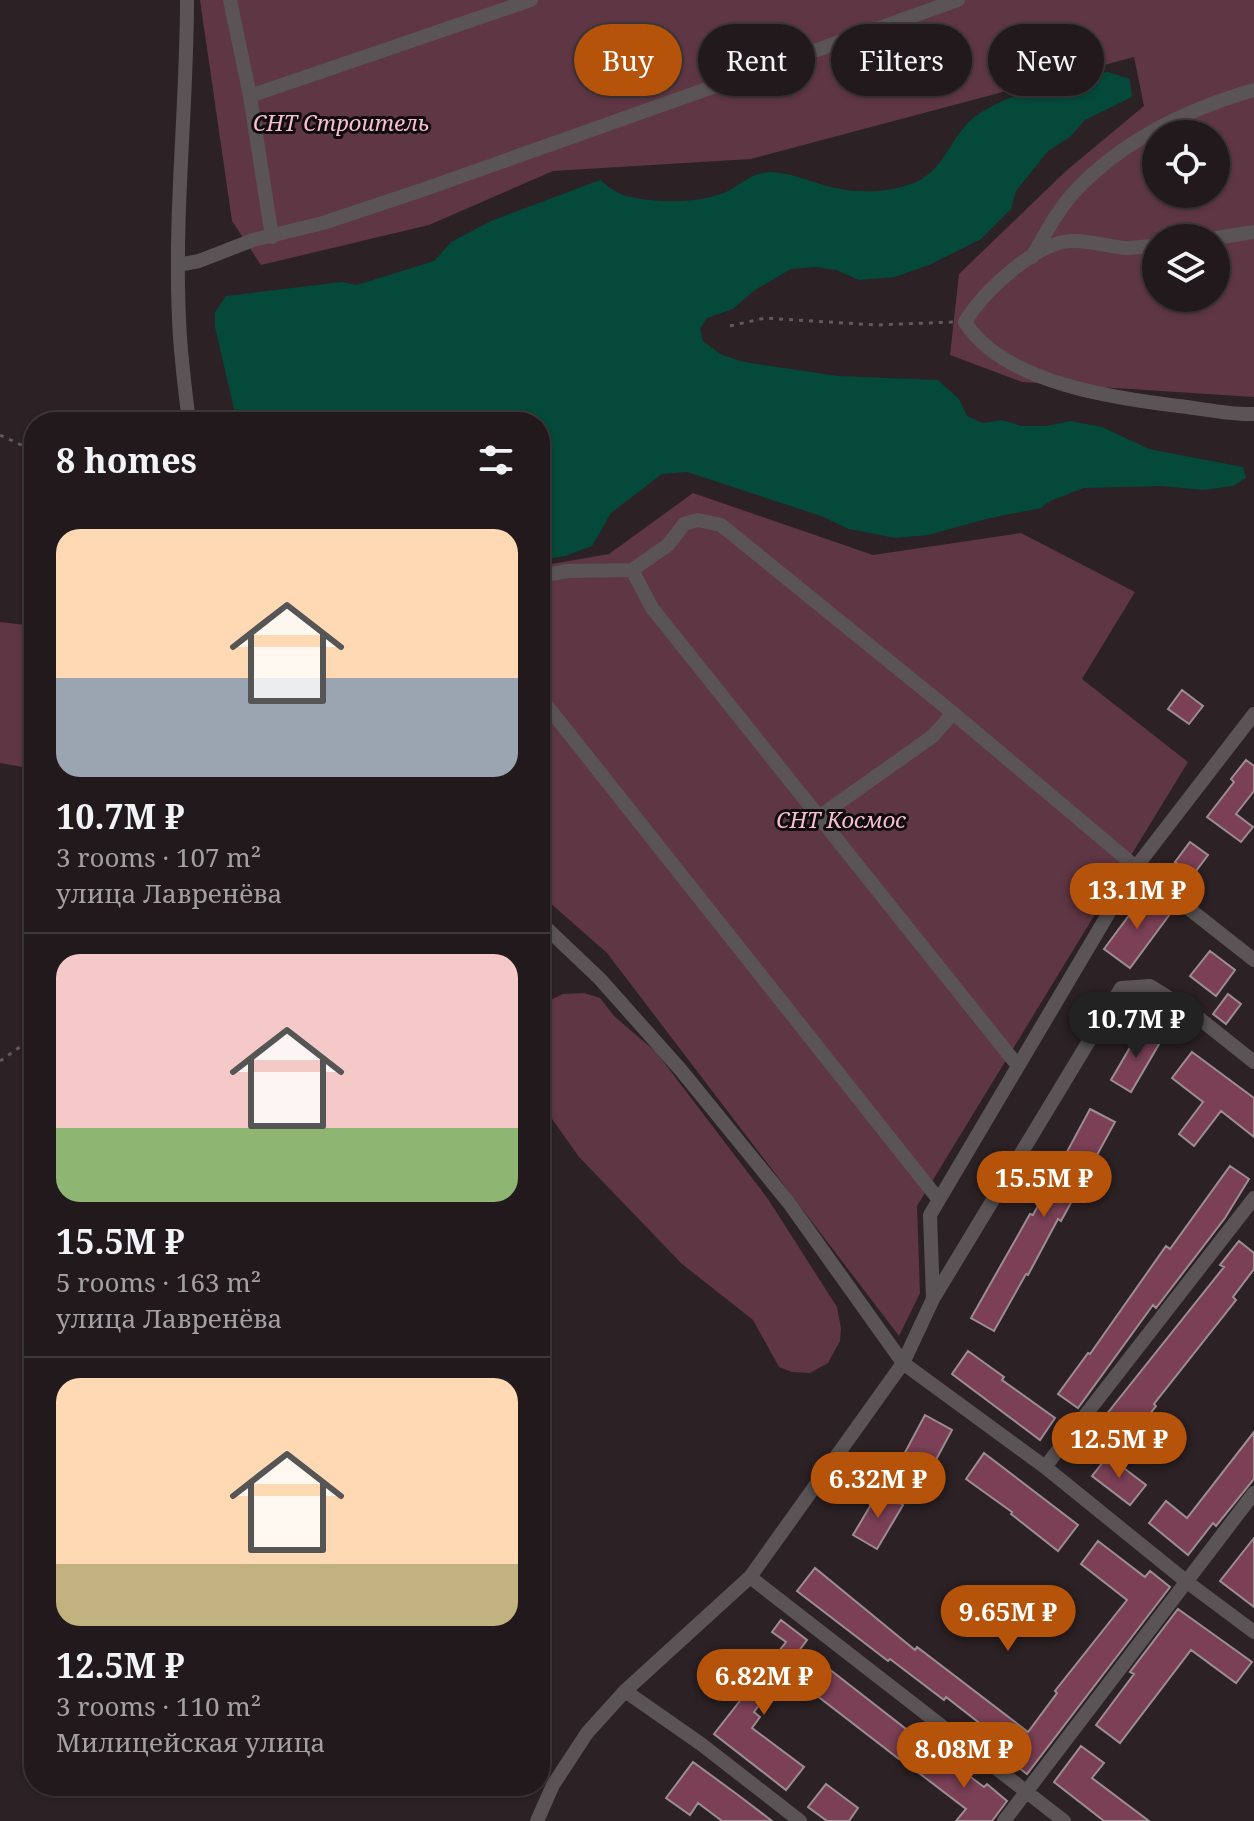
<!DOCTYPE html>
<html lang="en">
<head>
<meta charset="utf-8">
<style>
  body { margin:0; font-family:"Noto Serif",serif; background:#2d2628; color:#f1f3f6; height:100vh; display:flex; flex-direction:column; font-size:30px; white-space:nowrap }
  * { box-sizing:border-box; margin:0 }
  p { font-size:26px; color:#a2a0a3 }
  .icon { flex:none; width:44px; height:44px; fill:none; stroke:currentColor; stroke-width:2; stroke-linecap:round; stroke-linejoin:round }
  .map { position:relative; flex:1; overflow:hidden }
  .panel { position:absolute; left:24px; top:412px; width:526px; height:1384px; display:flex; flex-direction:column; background:#21191b; border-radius:32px; box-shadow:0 2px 6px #0004,0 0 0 2px #3e383a }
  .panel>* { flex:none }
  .hud { position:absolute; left:574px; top:24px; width:560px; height:72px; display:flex; gap:16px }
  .buttons { position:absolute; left:1142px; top:120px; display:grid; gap:16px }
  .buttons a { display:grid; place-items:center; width:88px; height:88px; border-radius:50%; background:#21191b; box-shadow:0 2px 6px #0004,0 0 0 2px #3e383a; font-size:40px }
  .price { position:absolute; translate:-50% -68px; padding:0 18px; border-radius:28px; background:#b45309; color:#fff; font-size:26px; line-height:52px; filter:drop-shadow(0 2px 4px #0008) }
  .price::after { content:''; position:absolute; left:50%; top:48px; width:24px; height:18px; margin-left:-12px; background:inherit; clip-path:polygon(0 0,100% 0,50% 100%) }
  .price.selected { background:#222; color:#fff }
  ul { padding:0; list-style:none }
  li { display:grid; align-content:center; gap:16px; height:424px; padding:0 32px }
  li+li { border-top:2px solid #3e383a }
  li span { display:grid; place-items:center; height:248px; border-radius:24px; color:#555 }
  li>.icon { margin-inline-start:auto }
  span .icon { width:144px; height:144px; fill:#fffc; stroke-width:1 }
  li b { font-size:34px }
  h2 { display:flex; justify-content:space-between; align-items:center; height:96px; padding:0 32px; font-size:34px }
  .chip { padding:0 28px; border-radius:36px; background:#21191b; box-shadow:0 2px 6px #0004,0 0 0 2px #3e383a; font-size:28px; line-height:72px }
  .chip.selected { background:#b45309; color:#fff }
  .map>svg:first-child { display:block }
</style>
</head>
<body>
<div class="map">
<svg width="1254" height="1821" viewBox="0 0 1254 1821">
  <rect width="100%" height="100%" fill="#2c2124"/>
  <path fill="#5f3644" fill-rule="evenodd" d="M200 0H1254V397L1022 382 950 355 959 274 1067 170 1144 106 1134 57 751 159 553 171 429 225 261 265 232 221ZM1156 134H1216V194H1156ZM1156 238H1216V298H1156Z
    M693 493 873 555 1021 533 1135 592 1082 679 1188 762 917 1206 920 1293 899 1336 607 953 540 894V566L609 554Z
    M0 622 34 626V769L0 763Z
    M584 993 600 998 614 1016 656 1052 768 1199 837 1307 841 1328 840 1341 828 1363 810 1373 792 1372 779 1367 753 1320 682 1264 579 1157 540 1102V1005L563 994Z"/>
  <path fill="#04493a" d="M1108 72 1130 79 1132 97 1085 120 1070 137 1048 151 1016 191 1011 209 981 239 929 265 895 277 859 280 836 270 816 267 791 269 755 290 733 309 707 318 700 329 703 341 722 355 744 362 838 376 938 380 959 399 967 416 983 423 1002 420 1021 426H1047L1070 421 1102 427 1149 449 1243 467 1246 478 1233 486 1203 490 1161 486 1084 488 1050 501 1041 508 990 518 928 535 895 538 849 529 821 516 687 472 662 474 611 513 592 546 565 556 540 560V422H237L215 327V312L226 296 342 282 357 285 434 261 451 242 491 221 600 180C607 186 617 193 626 196 653 203 703 204 728 191 743 183 753 172 771 172 791 173 812 182 831 187 857 194 895 193 920 180 944 167 952 137 971 120 1003 93 1068 78 1108 72Z"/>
  <path fill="#7b4056" stroke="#9b8d91" stroke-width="2" d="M1182 690 1203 706 1189 724 1168 709Z
    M1246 760 1254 766V791L1236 814 1253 827 1241 842 1207 817 1234 782 1231 779Z
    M1190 842 1208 855 1193 875 1175 862Z
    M1145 894 1170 914 1130 968 1104 949Z
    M1210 951 1235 970 1216 996 1190 976Z
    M1228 994 1241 1004 1226 1024 1213 1014Z
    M1142 1027 1162 1039 1131 1092 1111 1080Z
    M1192 1052 1254 1098V1137L1221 1111 1194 1146 1179 1134 1203 1102 1172 1078Z
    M1090 1109 1115 1122 1061 1221 1058 1219 1028 1275 1026 1274 994 1331 971 1318 1030 1214 1033 1215Z
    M1230 1166 1249 1179 1225 1218 1156 1308 1153 1305 1078 1408 1058 1394 1088 1353 1090 1354 1166 1246 1170 1249Z
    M1239 1241 1254 1253V1269L1233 1297 1236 1300 1154 1404 1156 1406 1125 1446 1098 1425 1224 1267 1220 1265Z
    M968 1351 1004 1377 1002 1380 1055 1418 1040 1440 952 1374Z
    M925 1415 952 1430 929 1473 902 1458Z
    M1254 1432V1479L1216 1526 1213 1523 1188 1555 1149 1523 1166 1501 1187 1518Z
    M984 1453 1078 1525 1058 1551 1011 1514 1012 1512 966 1479Z
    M1108 1456 1146 1485 1130 1505 1092 1476Z
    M879 1491 903 1505 877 1549 853 1535Z
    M1254 1538V1607L1220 1581Z
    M1098 1541 1145 1577 1150 1571 1170 1587 1027 1774 1007 1759 1014 1750 946 1697 944 1700 890 1659 888 1661 797 1591 815 1568 915 1650 917 1647 1028 1732 1057 1693 1055 1691 1127 1600 1081 1564Z
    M1178 1609 1252 1662 1236 1683 1191 1650 1120 1743 1096 1725 1134 1674 1130 1672Z
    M781 1620 807 1640 754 1712 760 1717 752 1728 804 1767 786 1790 714 1734 786 1642 772 1632Z
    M824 1665 915 1736 899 1759 807 1688Z
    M1081 1746 1104 1763 1092 1778 1149 1821H1104L1054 1782Z
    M936 1751 984 1787 987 1784 1007 1801 992 1821H956L966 1809 919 1773Z
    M693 1762 738 1795 772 1821H722L698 1803 690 1815 666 1798Z
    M826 1784 858 1808 849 1821H827L808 1807Z"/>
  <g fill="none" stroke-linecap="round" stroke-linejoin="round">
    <path stroke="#63595c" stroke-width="3" stroke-dasharray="4 6" stroke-linecap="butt" d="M730 326 765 318 876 325 953 322
      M0 435 34 451
      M0 1061 34 1037"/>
    <path stroke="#5a5456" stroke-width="14" d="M187 0C187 106 174 212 179 318 180 353 185 388 189 422
      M230 0 250 96 272 237
      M250 96 531 0
      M1216 238 1254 232
      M1156 246C1146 246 1135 248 1125 248 1107 246 1088 240 1070 241 1034 244 983 292 965 322 1004 384 1118 399 1187 407 1209 410 1232 415 1254 414
      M1032 257C1045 234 1058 209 1077 189 1125 139 1188 109 1254 90
      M178 265 199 261 253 240 323 223 422 190 958 0
      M632 570 652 608 1018 1066
      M540 576 568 571 632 570 668 545 684 524 698 520 721 525 953 713 1136 867 1254 960
      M540 697 939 1200
      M820 816 933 736 953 713
      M540 922 600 979 680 1069 789 1203 903 1363 1045 1467 1187 1582 1254 1632
      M933 1299 930 1215 1136 867 1254 714
      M1045 1467 1254 1198
      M750 1577 1064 1821
      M625 1691 701 1744 800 1821
      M537 1821 553 1785 587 1733 625 1691 750 1577 903 1363 933 1299 1121 988 1150 986 1190 1011 1254 1062
      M1004 1821 1254 1493"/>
  </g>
  <g text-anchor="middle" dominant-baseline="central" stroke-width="6" stroke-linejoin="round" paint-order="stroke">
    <g font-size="22" font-style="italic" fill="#f7bed0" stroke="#110c0d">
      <text x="341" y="122">СНТ Строитель</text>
      <text x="841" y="819">СНТ Космос</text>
    </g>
  </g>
</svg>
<div class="buttons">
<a><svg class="icon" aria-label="locate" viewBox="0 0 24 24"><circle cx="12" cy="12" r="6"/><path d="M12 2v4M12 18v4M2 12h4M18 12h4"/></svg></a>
<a><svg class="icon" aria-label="layers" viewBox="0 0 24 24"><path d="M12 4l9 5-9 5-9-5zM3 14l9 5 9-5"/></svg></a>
</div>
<b class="price" style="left:1137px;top:931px">13.1M ₽</b>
<b class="price selected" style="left:1136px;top:1060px">10.7M ₽</b>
<b class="price" style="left:1044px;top:1219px">15.5M ₽</b>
<b class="price" style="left:1119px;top:1480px">12.5M ₽</b>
<b class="price" style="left:878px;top:1520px">6.32M ₽</b>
<b class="price" style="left:1008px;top:1653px">9.65M ₽</b>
<b class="price" style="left:764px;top:1717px">6.82M ₽</b>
<b class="price" style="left:964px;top:1790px">8.08M ₽</b>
<div class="hud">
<a class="chip selected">Buy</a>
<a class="chip">Rent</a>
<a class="chip">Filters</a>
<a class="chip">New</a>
</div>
<section class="panel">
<h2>8 homes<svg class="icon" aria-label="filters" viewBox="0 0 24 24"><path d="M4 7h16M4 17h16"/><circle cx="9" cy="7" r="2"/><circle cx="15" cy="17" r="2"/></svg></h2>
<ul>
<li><span style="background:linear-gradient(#ffd9b3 60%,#9aa5b1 0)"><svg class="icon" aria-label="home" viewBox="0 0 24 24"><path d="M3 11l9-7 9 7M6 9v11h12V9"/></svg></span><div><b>10.7M ₽</b><p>3 rooms · 107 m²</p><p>улица Лавренёва</p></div></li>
<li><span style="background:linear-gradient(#f6c9c9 70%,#8fb573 0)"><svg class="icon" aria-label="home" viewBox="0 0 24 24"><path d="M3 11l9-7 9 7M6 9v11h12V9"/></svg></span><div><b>15.5M ₽</b><p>5 rooms · 163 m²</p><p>улица Лавренёва</p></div></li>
<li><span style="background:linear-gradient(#ffd9b3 75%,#c2b280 0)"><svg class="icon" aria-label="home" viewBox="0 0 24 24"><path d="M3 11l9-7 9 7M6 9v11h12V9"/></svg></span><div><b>12.5M ₽</b><p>3 rooms · 110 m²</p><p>Милицейская улица</p></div></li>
</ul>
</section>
</div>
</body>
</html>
